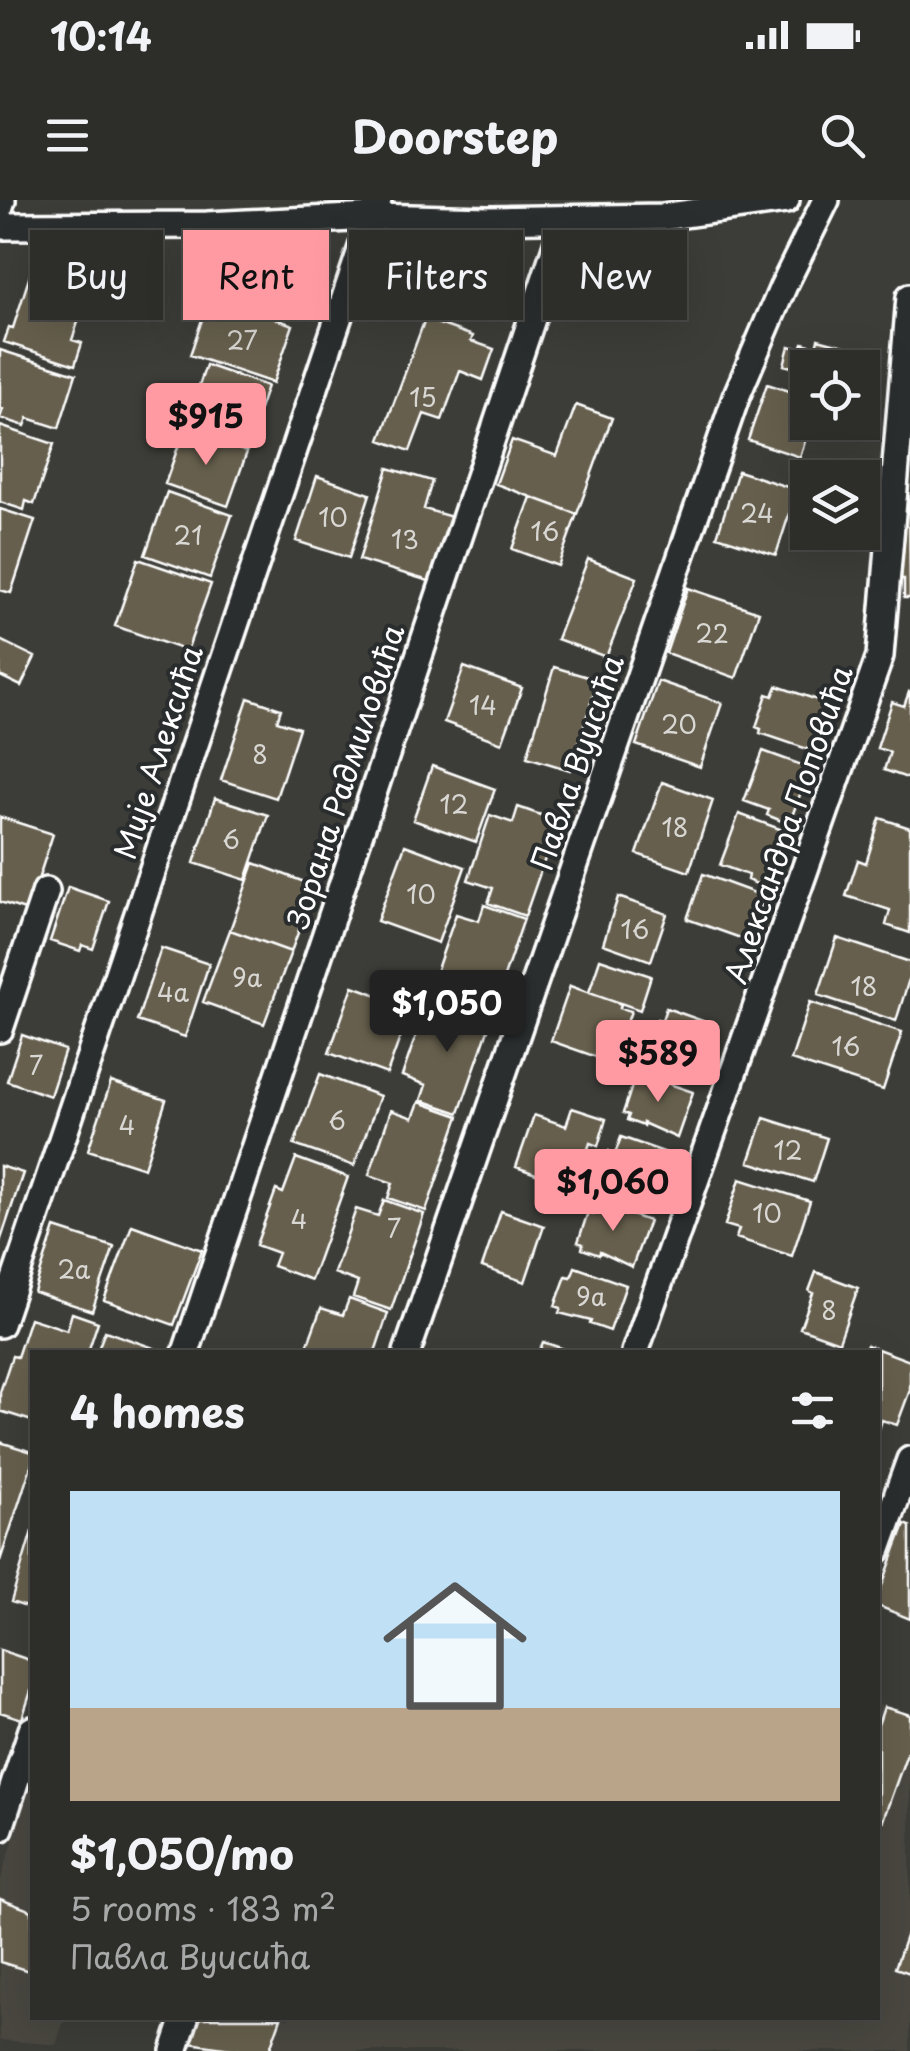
<!DOCTYPE html>
<html lang="en">
<head>
<meta charset="utf-8">
<style>
  body { margin:0; font-family:"Playpen Sans",sans-serif; background:#393936; color:#f1f3f6; height:100vh; display:flex; flex-direction:column; font-size:38px; white-space:nowrap }
  * { box-sizing:border-box; margin:0 }
  p { font-size:32px; color:#a7a8a8 }
  .icon { flex:none; width:55px; height:55px; fill:none; stroke:currentColor; stroke-width:2; stroke-linecap:round; stroke-linejoin:round }
  .map { position:relative; flex:1; overflow:hidden }
  .sheet { position:absolute; left:30px; top:1150px; width:850px; height:670px; display:flex; flex-direction:column; background:#2d2d2a; border-radius:0px; box-shadow:0 10px 40px #0002,0 0 0 2px #484947 }
  .sheet>* { flex:none }
  .guide { position:absolute; left:30px; top:30px; width:850px; height:90px; display:flex; gap:20px }
  .controls { position:absolute; left:790px; top:150px; display:grid; gap:20px }
  .controls a { display:grid; place-items:center; width:90px; height:90px; border-radius:0px; background:#2d2d2a; box-shadow:0 10px 40px #0002,0 0 0 2px #484947; font-size:50px }
  .price { position:absolute; translate:-50% -85px; padding:0 22px; border-radius:10px; background:#ff9aa2; color:#111; font-size:32px; line-height:65px; filter:drop-shadow(0 2px 5px #0008) }
  .price::after { content:''; position:absolute; left:50%; top:60px; width:30px; height:22px; margin-left:-15px; background:inherit; clip-path:polygon(0 0,100% 0,50% 100%) }
  .price.selected { background:#222; color:#fff }
  ul { padding:0; list-style:none }
  li { display:grid; align-content:center; gap:20px; height:530px; padding:0 40px }
  li+li { border-top:2px solid #484947 }
  li span { display:grid; place-items:center; height:310px; border-radius:0px; color:#555 }
  li>.icon { margin-inline-start:auto }
  span .icon { width:180px; height:180px; fill:#fffc; stroke-width:1 }
  li b { font-size:42px }
  h2 { display:flex; justify-content:space-between; align-items:center; height:120px; padding:0 40px; font-size:42px }
  .tag { padding:0 35px; border-radius:0px; background:#2d2d2a; box-shadow:0 10px 40px #0002,0 0 0 2px #484947; font-size:35px; line-height:90px }
  .tag.selected { background:#ff9aa2; color:#111 }
  .status { display:flex; justify-content:space-between; align-items:center; height:70px; padding:0 50px; background:#2d2d2a; direction:ltr }
  .status svg { height:28px; fill:currentColor }
  header { display:flex; justify-content:space-between; align-items:center; height:130px; padding:0 40px; background:#2d2d2a; font-size:45px; font-weight:700 }
  .map>svg:first-child { display:block }
</style>
</head>
<body>
<div class="status"><b>10:14</b><svg viewBox="0 0 49 12"><path d="M0 12V9h3v3zM5 12V6h3v6zM10 12V3h3v9zM15 12V0h3v12zM26 1h20v11H26zM47 4h2v5h-2z"/></svg></div>
<header><svg class="icon" aria-label="menu" viewBox="0 0 24 24"><path d="M4 6h16M4 12h16M4 18h16"/></svg>Doorstep<svg class="icon" aria-label="search" viewBox="0 0 24 24"><circle cx="10" cy="10" r="6"/><path d="M15 15l6 6"/></svg></header>
<div class="map">
<svg width="910" height="1851" viewBox="0 0 910 1851">
  <rect width="100%" height="100%" fill="#3c3c38"/>
  <filter id="ink" filterUnits="userSpaceOnUse"><feTurbulence type="fractalNoise" baseFrequency=".01" numOctaves="2"/><feDisplacementMap in="SourceGraphic" scale="20" xChannelSelector="R" yChannelSelector="G"/><feConvolveMatrix kernelMatrix="1 2 1 2 8 2 1 2 1" color-interpolation-filters="sRGB"/></filter>
  <g filter="url(#ink)">
    <path fill="#49463f" d="M878 1505 910 1515V1851H269L281 1818H878Z
      M32 1579V1818H65L56 1845 0 1840V1682Z"/>
    <path fill="#665e4e" stroke="#fff" stroke-width="2.5" d="M241 33 296 52 273 118 218 99Z
      M31 72 69 84 63 104 82 110 72 140 82 143 75 165 4 142 9 127 13 128Z
      M210 96 293 125 273 183 190 155Z
      M425 119 473 136 471 141 494 149 483 180 460 171 442 220 424 214 410 251 380 240Z
      M818 139 882 156 868 208 862 206V168H808V192L805 191 807 181 794 177 796 168 784 165 789 146 801 149 803 143 816 147Z
      M0 150 76 174 59 228 28 218 25 226 0 218 3 209 0 208Z
      M206 165 267 186 247 245 186 224Z
      M767 184 808 197V222H811L800 257 748 240Z
      M576 205 612 218 577 314 496 284 512 240 557 256Z
      M0 226 54 244 34 304 26 301 24 310 0 302Z
      M184 230 247 252 228 306 165 284Z
      M388 268 432 281 424 309 452 317 432 382 359 360Z
      M738 271 797 290 776 355 717 336Z
      M317 276 370 294 349 358 296 341Z
      M167 292 232 315 210 378 145 355Z
      M909 295 910 398H904V379H900L901 313H909Z
      M531 297 577 314 558 366 512 349Z
      M0 309 35 320 11 393 0 390Z
      M138 359 211 384 187 451 115 426Z
      M588 359 637 378 606 457 557 439Z
      M688 388 759 412 736 478 666 453Z
      M0 440 35 457 21 486 0 476Z
      M464 467 522 488 502 543 444 522Z
      M554 467 598 480 570 570 527 557Z
      M658 481 722 503 700 567 636 545Z
      M777 486 829 504 813 551 760 533 761 529 756 527 767 494 773 496Z
      M909 492 910 493V579L884 570 890 552 877 548 892 502 904 506Z
      M248 498 281 509 277 521 299 528 276 598 221 580Z
      M763 551 810 568 789 624 767 615 769 610 744 601Z
      M432 566 495 589 476 642 413 620Z
      M662 582 713 600 689 672 637 654Z
      M215 598 268 615 246 680 194 663Z
      M518 607 558 621 525 716 488 703 493 688 468 680 490 615 513 623Z
      M739 614 788 632 767 688 747 680 748 675 720 665Z
      M0 617 53 634 28 711 0 702Z
      M880 618 910 628V733L886 725 890 710 846 696 858 660 866 663Z
      M405 645 465 667 438 743 377 721Z
      M254 663 315 686 291 752 230 730Z
      M703 674 763 696 752 742 687 719Z
      M68 687 109 701 93 749 82 745 80 751 50 741Z
      M618 697 667 714 651 761 603 744Z
      M484 705 524 719 491 814 454 801 459 786 434 778 456 714 479 721Z
      M230 730 291 752 264 824 203 802Z
      M837 738 910 762V776L896 821 818 795Z
      M161 748 209 764 185 837 137 821Z
      M600 759 651 776 640 810 589 792Z
      M353 786 411 807 387 874 329 853Z
      M570 786 621 804 620 808 631 811 617 851 606 847 602 859 551 841Z
      M810 802 902 832 883 890 791 860Z
      M452 804 492 818 459 913 421 900 426 885 402 876 424 812 447 820Z
      M666 808 717 826 700 874 649 855 651 850 646 848 657 819 662 820Z
      M22 835 65 850 50 896 7 881Z
      M320 874 380 896 354 966 294 945Z
      M643 875 693 892 677 938 643 923V926L627 920 629 915 623 913 633 883 639 885Z
      M111 882 166 900 144 968 88 950Z
      M419 902 459 916 426 1011 388 998 393 983 369 975 391 910 413 918Z
      M572 908 606 919 598 946 590 943 575 988 516 967 534 915 566 926Z
      M764 918 827 938 813 982 749 962Z
      M621 937 675 956 669 973 674 975 660 1011 596 987 609 951 615 954Z
      M296 958 348 977 311 1080 273 1066 278 1053 256 1045 276 990 283 993Z
      M0 966 23 973 0 1042Z
      M740 979 810 1001 792 1056 736 1038 739 1029 725 1025Z
      M384 1000 424 1014 391 1110 353 1097 358 1082 334 1073 356 1009 378 1016Z
      M597 1003 649 1021 632 1067 600 1052 599 1055 582 1049 583 1044 578 1042 588 1012 593 1014Z
      M501 1011 544 1026 525 1082 482 1067Z
      M132 1025 202 1050 174 1125 104 1100Z
      M55 1028 114 1047 92 1111 34 1092Z
      M575 1067 626 1085 610 1131 590 1124 591 1121 559 1113 561 1108 555 1106 566 1076 571 1077Z
      M816 1072 858 1088 839 1142 800 1128 813 1093 809 1091Z
      M349 1099 388 1113 375 1152H305L321 1108 343 1115Z
      M72 1113 98 1122 88 1152H32V1221L0 1211V1192L12 1156 17 1157 30 1118 67 1130Z
      M105 1131 165 1152H97Z
      M543 1142 573 1152H539Z
      M867 1145 910 1161V1190L897 1225 882 1220 878 1232V1152H864Z
      M0 1242 32 1252V1263L0 1361Z
      M905 1324 910 1326V1419L878 1406V1396Z
      M32 1331V1409L11 1402Z
      M0 1450 32 1461V1488L22 1519 0 1512Z
      M884 1507 910 1515V1545L878 1634V1525Z
      M0 1699 32 1711V1762L29 1771 0 1762Z
      M910 1725V1773L895 1768Z
      M191 1818H281L269 1851H244L183 1842Z"/>
    <g fill="none" stroke-linecap="round" stroke-linejoin="round">
      <g stroke="#fff" stroke-width="32">
        <path id="minor" d="M0 6 2 0
          M0 26 207 25 373 17 488 20 662 17 786 0
          M0 829 46 691
          M0 1124 378 0
          M186 1152 565 20
          M407 1152 736 197 783 87 826 0
          M635 1152 880 456 910 97
          M878 1349 910 1260
          M0 1628 32 1530
          M174 1851 185 1818"/>
      </g>
      <use href="#minor" stroke="#2a2d2e" stroke-width="25"/>
    </g>
  </g>
  <g text-anchor="middle" dominant-baseline="central" stroke-width="8" stroke-linejoin="round" paint-order="stroke">
    <g font-size="25" fill="#d9d7d3">
      <text x="242" y="140">27</text>
      <text x="423" y="197">15</text>
      <text x="757" y="313">24</text>
      <text x="333" y="317">10</text>
      <text x="545" y="331">16</text>
      <text x="188" y="335">21</text>
      <text x="405" y="339">13</text>
      <text x="712" y="433">22</text>
      <text x="483" y="505">14</text>
      <text x="679" y="524">20</text>
      <text x="260" y="554">8</text>
      <text x="454" y="604">12</text>
      <text x="675" y="627">18</text>
      <text x="231" y="639">6</text>
      <text x="421" y="694">10</text>
      <text x="635" y="729">16</text>
      <text x="247" y="777">9a</text>
      <text x="864" y="786">18</text>
      <text x="173" y="792">4a</text>
      <text x="846" y="846">16</text>
      <text x="36" y="865">7</text>
      <text x="337" y="920">6</text>
      <text x="127" y="925">4</text>
      <text x="788" y="950">12</text>
      <text x="767" y="1013">10</text>
      <text x="299" y="1019">4</text>
      <text x="394" y="1028">7</text>
      <text x="74" y="1069">2a</text>
      <text x="591" y="1096">9a</text>
      <text x="829" y="1110">8</text>
    </g>
    <g font-size="30" fill="#fff" stroke="#2a2d2e">
      <text transform="translate(157 552) rotate(-72)">Мије Алексића</text>
      <text transform="translate(576 562) rotate(-71)">Павла Вуисића</text>
      <text transform="translate(344 576) rotate(-72)">Зорана Радмиловића</text>
      <text transform="translate(787 624) rotate(-71)">Александра Поповића</text>
    </g>
  </g>
</svg>
<div class="controls">
<a><svg class="icon" aria-label="locate" viewBox="0 0 24 24"><circle cx="12" cy="12" r="6"/><path d="M12 2v4M12 18v4M2 12h4M18 12h4"/></svg></a>
<a><svg class="icon" aria-label="layers" viewBox="0 0 24 24"><path d="M12 4l9 5-9 5-9-5zM3 14l9 5 9-5"/></svg></a>
</div>
<b class="price" style="left:206px;top:268px">$915</b>
<b class="price selected" style="left:447px;top:855px">$1,050</b>
<b class="price" style="left:658px;top:905px">$589</b>
<b class="price" style="left:613px;top:1034px">$1,060</b>
<div class="guide">
<a class="tag">Buy</a>
<a class="tag selected">Rent</a>
<a class="tag">Filters</a>
<a class="tag">New</a>
</div>
<section class="sheet">
<h2>4 homes<svg class="icon" aria-label="filters" viewBox="0 0 24 24"><path d="M4 7h16M4 17h16"/><circle cx="9" cy="7" r="2"/><circle cx="15" cy="17" r="2"/></svg></h2>
<ul>
<li><span style="background:linear-gradient(#bfe0f5 70%,#b9a48a 0)"><svg class="icon" aria-label="home" viewBox="0 0 24 24"><path d="M3 11l9-7 9 7M6 9v11h12V9"/></svg></span><div><b>$1,050/mo</b><p>5 rooms · 183 m²</p><p>Павла Вуисића</p></div></li>
</ul>
</section>
</div>
</body>
</html>
